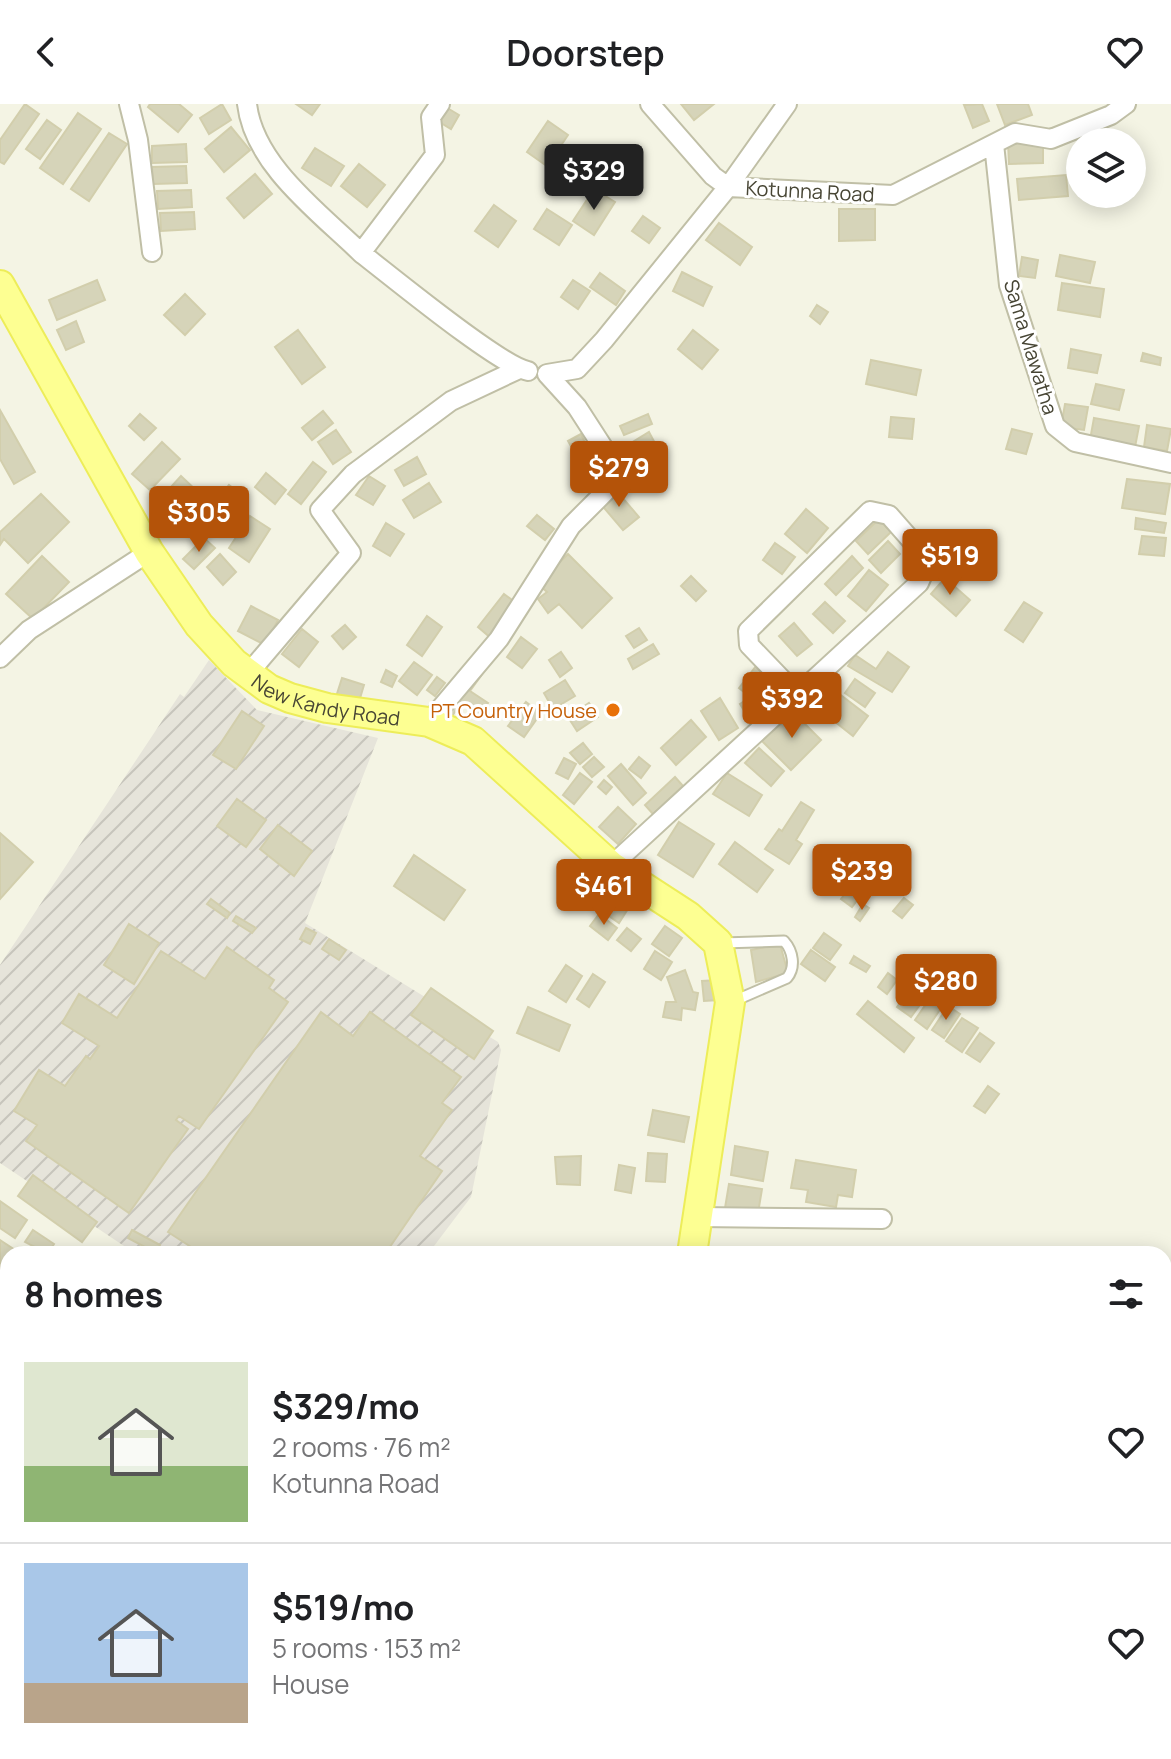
<!DOCTYPE html>
<html lang="en">
<head>
<meta charset="utf-8">
<style>
  body { margin:0; font-family:Manrope,sans-serif; background:#f6f6f6; color:#202124; height:100vh; display:flex; flex-direction:column; font-size:30px; white-space:nowrap }
  * { box-sizing:border-box; margin:0 }
  p { font-size:26px; color:#757577 }
  .icon { flex:none; width:44px; height:44px; fill:none; stroke:currentColor; stroke-width:2; stroke-linecap:round; stroke-linejoin:round }
  .map { position:relative; flex:1; overflow:hidden }
  .panel { position:absolute; left:0px; top:1142px; width:1172px; height:514px; display:flex; flex-direction:column; background:#fff; border-radius:24px 24px 0 0; box-shadow:0 4px 20px #0003 }
  .panel>* { flex:none }
  .fabs { position:absolute; left:1066px; top:24px; display:grid; gap:16px }
  .fabs a { display:grid; place-items:center; width:80px; height:80px; border-radius:50%; background:#fff; box-shadow:0 4px 20px #0003; font-size:40px }
  .price { position:absolute; translate:-50% -68px; padding:0 18px; border-radius:8px; background:#b45309; color:#fff; font-size:26px; line-height:52px; filter:drop-shadow(0 2px 4px #0008) }
  .price::after { content:''; position:absolute; left:50%; top:48px; width:24px; height:18px; margin-left:-12px; background:inherit; clip-path:polygon(0 0,100% 0,50% 100%) }
  .price.current { background:#222; color:#fff }
  ul { padding:0; list-style:none }
  li { display:flex; align-items:center; gap:24px; height:200px; padding:0 24px }
  li+li { border-top:2px solid #e0e0e0 }
  li span { display:grid; place-items:center; flex:none; width:224px; height:160px; border-radius:0px; color:#555 }
  li>.icon { margin-inline-start:auto }
  span .icon { width:96px; height:96px; fill:#fffc; stroke-width:1 }
  li b { font-size:34px }
  h2 { display:flex; justify-content:space-between; align-items:center; height:96px; padding:0 24px; font-size:34px }
  header { display:flex; justify-content:space-between; align-items:center; height:104px; padding:0 24px; background:#fff; font-size:36px; font-weight:600 }
  .map>svg:first-child { display:block }
</style>
</head>
<body>
<header><svg class="icon" aria-label="back" viewBox="0 0 24 24"><path d="M15 5l-7 7 7 7"/></svg>Doorstep<svg class="icon" aria-label="heart" viewBox="0 0 24 24"><path d="M12 20l-8-8c-3-5 5-10 8-4 3-6 11-1 8 4z"/></svg></header>
<div class="map">
<svg width="1171" height="1655" viewBox="0 0 1171 1655">
  <defs>
    <pattern id="industrial-furrows" width="10" height="10" patternUnits="userSpaceOnUse" patternTransform="scale(2)"><rect width="10" height="10" fill="#e6e4da"/><path d="M-1 1l2-2M0 10L10 0M9 11l2-2" fill="none" stroke="#c7c5bc"/></pattern>
  </defs>
  <rect width="100%" height="100%" fill="#f4f4e4"/>
  <path fill="url(#industrial-furrows)" d="M209 556 257 606 378 634 305 819 498 938 501 946 471 1093 428 1150H136L0 1059V861L180 590 184 593Z"/>
  <path fill="#d6d4b9" stroke="#d2ceac" stroke-width="2" d="M25 0 39 10 4 60 0 58V36Z
    M150 0H179L192 11 178 28 148 3Z
    M222 0 231 16 209 30 200 14Z
    M296 0H320L312 11Z
    M681 0H714L694 16Z
    M982 0 989 17 973 24 964 1Z
    M997 0H1028L1032 11 1005 21Z
    M444 2 459 11 451 25 436 16Z
    M78 9 101 25 63 80 40 64Z
    M47 16 61 26 40 55 26 45Z
    M548 17 568 31 547 62 527 48Z
    M231 23 250 46 224 68 205 45Z
    M109 29 127 40 89 97 71 85Z
    M1043 37V59L1009 60 1008 38Z
    M186 40 187 58 152 59V42Z
    M315 44 344 62 331 82 302 64Z
    M359 60 385 81 367 103 341 82Z
    M186 62 187 79 153 80 152 63Z
    M255 70 272 90 244 114 227 94Z
    M1066 71 1068 92 1019 96 1017 75Z
    M594 85 615 98 594 131 573 117Z
    M191 86 192 103 158 105 157 87Z
    M494 101 516 117 498 143 475 127Z
    M547 105 572 121 559 141 534 125Z
    M839 105H875V136L839 137Z
    M194 108 195 125 161 127 160 109Z
    M643 112 660 124 649 139 632 127Z
    M719 119 752 143 740 161 706 136Z
    M1060 151 1095 158 1090 179 1056 172Z
    M1022 153 1038 156 1035 174 1019 172Z
    M682 168 712 183 703 202 673 187Z
    M600 169 625 187 616 201 590 183Z
    M97 176 105 196 57 216 49 196Z
    M573 176 590 187 578 205 561 193Z
    M1062 179 1104 185 1100 213 1058 206Z
    M185 190 205 210 185 231 164 211Z
    M817 201 828 208 820 220 810 212Z
    M76 217 84 238 66 246 57 226Z
    M298 226 325 263 302 280 275 243Z
    M693 226 718 246 702 265 678 245Z
    M1071 245 1101 251 1097 269 1068 264Z
    M1143 249 1161 254 1160 261 1141 257Z
    M871 256 921 266 916 291 866 280Z
    M1096 280 1124 286 1119 306 1091 300Z
    M1065 300 1088 303 1084 326 1061 323Z
    M0 306 35 368 14 380 0 355Z
    M323 307 333 319 312 336 302 324Z
    M140 310 156 324 144 336 129 322Z
    M648 310 652 320 624 331 620 322Z
    M891 313 914 315 912 335 889 333Z
    M1094 314 1139 322 1135 343 1090 336Z
    M1147 321 1171 325 1167 347 1144 343Z
    M1012 325 1032 330 1026 350 1006 345Z
    M336 326 351 348 333 360 318 338Z
    M649 328 656 341 633 354 626 342Z
    M581 330 590 349 578 355 568 337Z
    M162 338 180 355 150 386 132 370Z
    M417 353 426 370 404 382 395 366Z
    M313 358 326 368 301 400 288 390Z
    M609 363 616 372 597 388 590 378Z
    M266 369 286 386 275 400 255 383Z
    M181 372 199 389 170 422 151 405Z
    M369 372 385 382 373 401 356 391Z
    M1127 375 1170 380 1165 410 1122 404Z
    M429 379 441 398 414 414 403 396Z
    M229 381 245 393 235 406 219 394Z
    M614 384 639 413 623 426 599 398Z
    M41 390 69 418 28 459 4 435 0 441V428Z
    M806 405 828 424 807 449 785 430Z
    M537 411 554 425 545 436 527 422Z
    M250 412 270 425 249 458 229 444Z
    M1136 414 1166 419 1164 429 1135 425Z
    M879 415 891 428 868 450 856 437Z
    M386 419 404 430 390 452 373 442Z
    M1142 432 1166 434 1164 452 1139 450Z
    M204 434 215 444 194 465 183 455Z
    M888 437 900 450 881 469 869 456Z
    M775 439 795 453 782 470 763 456Z
    M220 450 236 468 223 481 207 463Z
    M568 450 612 494 582 524 559 500 548 509 538 495 547 488 538 480Z
    M42 452 69 478 33 515 6 490Z
    M852 452 863 464 836 491 825 480Z
    M869 466 888 481 866 507 848 492Z
    M691 472 706 487 696 497 681 482Z
    M945 474 970 496 956 512 931 490Z
    M504 490 519 501 492 535 478 523Z
    M825 498 845 517 833 529 813 510Z
    M1024 498 1042 509 1023 538 1005 526Z
    M251 502 278 516 265 541 238 527Z
    M427 512 442 523 422 552 407 541Z
    M794 519 812 540 797 552 779 532Z
    M345 521 356 533 343 545 332 532Z
    M639 524 647 536 634 544 626 532Z
    M302 525 318 538 299 563 282 550Z
    M521 533 537 545 522 564 507 553Z
    M653 540 659 550 633 565 628 555Z
    M561 548 572 564 560 573 549 556Z
    M888 548 909 563 892 588 848 562 855 551 876 565Z
    M476 557 486 565 470 587 488 599 479 611 461 599 450 615 439 607Z
    M414 558 432 571 417 591 399 577Z
    M756 562 766 569 749 592 739 584Z
    M386 566 397 572 392 583 381 578Z
    M437 573 445 579 435 592 427 586Z
    M342 574 364 581 358 601 336 593Z
    M855 575 875 589 865 603 845 589Z
    M565 576 575 592 553 605 544 589Z
    M772 578 783 594 750 616 740 600Z
    M829 582 868 612 853 632 814 601Z
    M720 594 738 624 719 636 701 607Z
    M526 598 541 609 524 633 508 622Z
    M589 599 598 613 577 627 568 613Z
    M242 607 264 622 236 665 213 651Z
    M792 607 821 636 791 666 762 637Z
    M691 616 706 633 676 661 661 644Z
    M583 639 592 650 580 660 570 649Z
    M759 644 784 667 771 682 745 659Z
    M594 653 604 663 592 673 583 663Z
    M639 653 650 662 641 674 629 665Z
    M564 654 576 660 568 675 556 669Z
    M621 660 646 689 633 701 608 672Z
    M580 669 592 678 574 700 563 691Z
    M727 669 762 691 749 712 713 690Z
    M675 673 683 682 653 710 645 701Z
    M604 676 612 683 606 690 598 683Z
    M237 695 266 716 246 743 217 722Z
    M801 698 814 706 796 736 802 740 789 760 765 745 779 725 782 727Z
    M618 703 636 720 618 740 599 723Z
    M679 718 714 740 693 773 658 751Z
    M278 721 312 747 294 772 260 745Z
    M0 729 33 758 0 795Z
    M735 738 773 766 757 788 719 760Z
    M414 751 465 786 444 816 394 782Z
    M848 786 859 794 852 803 841 795Z
    M618 792 631 800 619 819 606 810Z
    M904 794 913 801 902 814 893 807Z
    M211 795 230 809 227 814 207 800Z
    M863 800 869 804 860 817 855 813Z
    M599 810 617 824 608 836 590 822Z
    M236 812 256 824 252 829 233 817Z
    M129 820 159 839 134 880 104 861Z
    M665 822 682 834 669 852 652 840Z
    M306 824 316 829 310 840 300 835Z
    M627 824 641 835 631 847 617 836Z
    M824 829 841 841 830 856 813 844Z
    M329 835 346 846 339 856 322 845Z
    M780 840 788 869 756 878 751 846Z
    M227 843 274 876 269 884 288 898 199 1025 179 1012 176 1016 188 1025 129 1109 26 1037 37 1021 14 1007 39 966 65 982 86 952 90 955 99 942 62 919 79 890 117 914 161 847 205 875Z
    M811 846 835 863 825 877 801 860Z
    M655 847 672 858 661 876 644 865Z
    M854 852 870 862 866 868 850 859Z
    M566 861 582 872 566 898 549 887Z
    M685 866 693 888 698 889 695 906 682 904 681 916 663 913 666 898H676L667 873Z
    M888 869 897 876 887 890 878 883Z
    M593 870 605 878 589 903 577 895Z
    M718 876 719 896 704 897 702 877Z
    M916 877 930 887 911 913 897 903Z
    M431 884 493 927 474 955 411 911Z
    M933 890 945 898 927 925 915 916Z
    M868 897 914 934 904 948 857 910Z
    M948 902 960 910 944 934 932 926Z
    M528 903 570 921 559 947 517 929Z
    M321 908 353 932 370 908 461 973 442 999 452 1006 420 1052 442 1067 385 1150H202L168 1128Z
    M962 914 978 924 962 948 946 937Z
    M980 929 994 939 980 958 966 949Z
    M988 982 999 990 985 1009 974 1002Z
    M653 1006 689 1013 684 1038 648 1031Z
    M735 1042 768 1048 763 1077 731 1071Z
    M648 1049 667 1050 665 1078 646 1077Z
    M581 1052 580 1081 557 1080 555 1053Z
    M796 1056 856 1066 852 1093 838 1091 836 1103 806 1098 808 1086 791 1084Z
    M619 1061 635 1064 631 1089 615 1086Z
    M33 1071 97 1118 82 1138 18 1092Z
    M729 1080 762 1085 756 1121 723 1116Z
    M0 1097 27 1116 15 1134 0 1124Z
    M33 1126 54 1140 48 1150 25 1138Z
    M132 1126 160 1141 156 1149 128 1134Z
    M0 1136 15 1146 8 1150 0 1168Z
    M646 1145 664 1148 663 1150H645Z
    M8 1266V1321L0 1316V1278Z
    M1167 1326 1171 1329V1348L1164 1343Z
    M1164 1355 1171 1359 1170 1386 1164 1382Z
    M1164 1435 1171 1440 1170 1468 1164 1464Z
    M1164 1534 1171 1539V1567L1164 1562Z
    M1164 1584 1171 1589V1608L1164 1604Z
    M537 1648H552L548 1655Z
    M560 1648H579L588 1655H554Z
    M1035 1648H1063L1067 1651 1065 1655H1034Z"/>
  <g fill="none" stroke-linecap="round" stroke-linejoin="round">
    <g stroke="#c0bfa6" stroke-width="13">
      <path id="lane" d="M722 839 784 837C793 847 796 863 787 874L734 897"/>
    </g>
    <g stroke="#c0bfa6" stroke-width="22">
      <path id="street" d="M129 0 138 36 152 148
        M247 0C254 61 320 109 361 149L435 51 431 13 440 0
        M650 0 713 72 728 83 893 91 1015 29 1051 35 1111 11 1126 0
        M994 40 1009 181 1055 322 1075 338 1171 359
        M361 149C391 172 500 262 528 267
        M0 554 29 526 149 448
        M247 571 351 449 320 406 353 370 451 297 519 265
        M429 618 499 535 571 422 617 376 619 368 577 303 547 270 577 265 604 236 728 83 787 0
        M611 762 919 479 926 463 925 452 889 411 870 407 748 527 749 541 797 591
        M698 1113 882 1115
        M1164 1503 1171 1492
        M0 1628 8 1630
        M71 1648 87 1655
        M433 1648 440 1655
        M369 1655 373 1648
        M973 1655 977 1648
        M1076 1655 1080 1648"/>
    </g>
    <g stroke="#eded59" stroke-width="32">
      <g id="primary">
        <path id="s1" d="M0 181 149 448 199 521 234 559 269 585 290 594 327 604 429 618 473 637 611 762 688 812 718 839 730 898 692 1150"/>
        <path d="M793 1648 798 1655"/>
      </g>
    </g>
    <use href="#lane" stroke="#fff" stroke-width="9"/>
    <use href="#street" stroke="#fff" stroke-width="18"/>
    <use href="#primary" stroke="#fdff92" stroke-width="28"/>
  </g>
  <circle fill="#e8710a" stroke="#fff" stroke-width="3" cx="613" cy="606" r="8"/>
  <g text-anchor="middle" dominant-baseline="central" stroke-width="6" stroke-linejoin="round" paint-order="stroke">
    <g font-size="20" fill="#474534" stroke="#fff">
      <text transform="translate(810 87) rotate(3)">Kotunna Road</text>
      <text transform="translate(1031 243) rotate(73)">Sama Mawatha</text>
      <text stroke="none"><textPath href="#s1" startOffset="548">New Kandy Road</textPath></text>
    </g>
    <g font-size="20" fill="#c56008" stroke="#fff" text-anchor="end">
      <text x="597" y="606">PT Country House</text>
    </g>
  </g>
</svg>
<div class="fabs">
<a><svg class="icon" aria-label="layers" viewBox="0 0 24 24"><path d="M12 4l9 5-9 5-9-5zM3 14l9 5 9-5"/></svg></a>
</div>
<b class="price current" style="left:594px;top:108px">$329</b>
<b class="price" style="left:619px;top:405px">$279</b>
<b class="price" style="left:199px;top:450px">$305</b>
<b class="price" style="left:950px;top:493px">$519</b>
<b class="price" style="left:792px;top:636px">$392</b>
<b class="price" style="left:862px;top:808px">$239</b>
<b class="price" style="left:604px;top:823px">$461</b>
<b class="price" style="left:946px;top:918px">$280</b>
<section class="panel">
<h2>8 homes<svg class="icon" aria-label="filters" viewBox="0 0 24 24"><path d="M4 7h16M4 17h16"/><circle cx="9" cy="7" r="2"/><circle cx="15" cy="17" r="2"/></svg></h2>
<ul>
<li><span style="background:linear-gradient(#dfe7d0 65%,#8fb573 0)"><svg class="icon" aria-label="home" viewBox="0 0 24 24"><path d="M3 11l9-7 9 7M6 9v11h12V9"/></svg></span><div><b>$329/mo</b><p>2 rooms · 76 m²</p><p>Kotunna Road</p></div><svg class="icon" aria-label="heart" viewBox="0 0 24 24"><path d="M12 20l-8-8c-3-5 5-10 8-4 3-6 11-1 8 4z"/></svg></li>
<li><span style="background:linear-gradient(#a9c7e8 75%,#b9a48a 0)"><svg class="icon" aria-label="home" viewBox="0 0 24 24"><path d="M3 11l9-7 9 7M6 9v11h12V9"/></svg></span><div><b>$519/mo</b><p>5 rooms · 153 m²</p><p>House</p></div><svg class="icon" aria-label="heart" viewBox="0 0 24 24"><path d="M12 20l-8-8c-3-5 5-10 8-4 3-6 11-1 8 4z"/></svg></li>
</ul>
</section>
</div>
</body>
</html>
